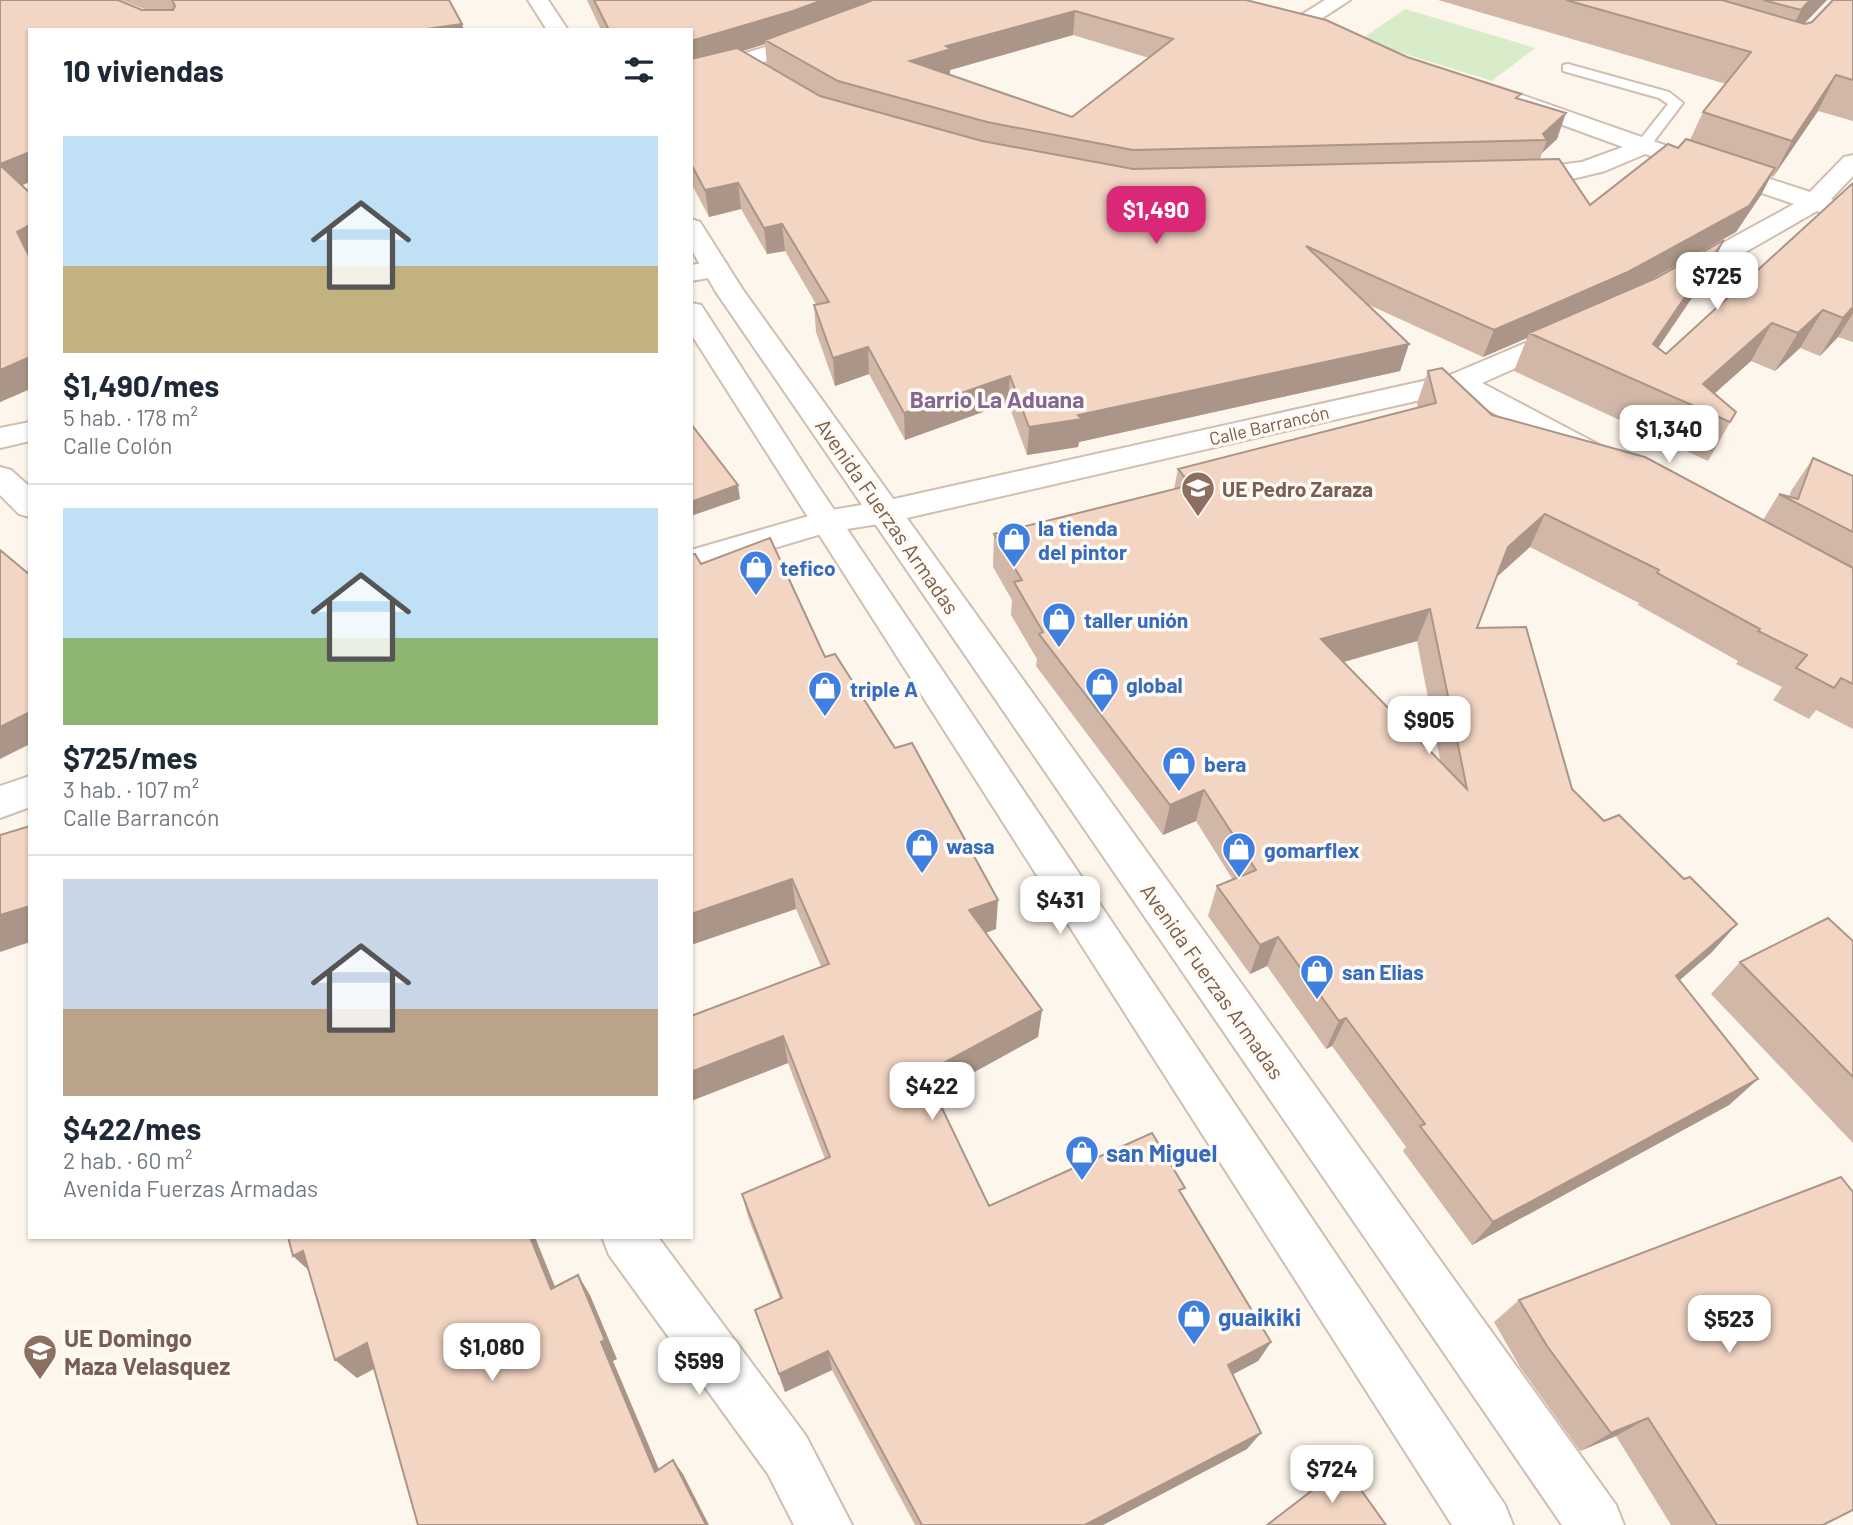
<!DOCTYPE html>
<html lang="es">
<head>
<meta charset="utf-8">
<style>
  body { margin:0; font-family:Barlow,sans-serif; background:#f2f2f3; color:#1f2937; height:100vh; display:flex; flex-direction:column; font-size:26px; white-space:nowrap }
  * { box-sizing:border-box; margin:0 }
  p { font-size:23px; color:#747a83 }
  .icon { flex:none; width:38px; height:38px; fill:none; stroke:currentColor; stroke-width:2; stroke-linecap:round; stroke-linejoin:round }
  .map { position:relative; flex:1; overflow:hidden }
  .drawer { position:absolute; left:28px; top:28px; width:665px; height:1211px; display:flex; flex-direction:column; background:#fff; border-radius:0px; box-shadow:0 2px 5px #0004 }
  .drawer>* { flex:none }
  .price { position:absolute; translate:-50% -60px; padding:0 16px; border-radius:14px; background:#fff; color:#222; font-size:23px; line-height:46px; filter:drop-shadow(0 2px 4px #0008) }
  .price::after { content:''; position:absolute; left:50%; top:42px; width:21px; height:16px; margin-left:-10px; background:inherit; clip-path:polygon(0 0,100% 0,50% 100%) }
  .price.active { background:#db2777; color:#fff }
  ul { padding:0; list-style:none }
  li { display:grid; align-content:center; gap:14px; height:371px; padding:0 35px }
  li+li { border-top:2px solid #e0e1e3 }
  li span { display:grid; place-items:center; height:217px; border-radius:0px; color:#555 }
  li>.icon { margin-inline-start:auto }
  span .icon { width:126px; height:126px; fill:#fffc; stroke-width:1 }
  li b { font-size:30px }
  h2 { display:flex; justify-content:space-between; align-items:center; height:84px; padding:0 35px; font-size:30px }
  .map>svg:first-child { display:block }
</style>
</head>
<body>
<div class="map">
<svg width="1853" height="1525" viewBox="0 0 1853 1525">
  <rect width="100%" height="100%" fill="#fdf6ec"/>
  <path fill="#d8ecc9" d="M1405 9 1535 48 1492 81 1360 40Z"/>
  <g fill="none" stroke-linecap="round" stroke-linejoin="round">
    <g stroke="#d1beb0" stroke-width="4">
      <path id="service" d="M1568 64 1669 92 1683 103 1648 149H1638L1635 146 1668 104 1659 98 1563 71V65Z"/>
    </g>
    <g stroke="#d1beb0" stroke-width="4">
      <path id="minor" d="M895 0H923C908 21 726 74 691 83V69L796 38Z
        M1325 0H1350L1304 30H1290L1286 26 1290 22Z
        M1516 93 1670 147 1673 152 1670 157 1661 159 1645 154 1605 171 1568 180 1509 181 1506 176 1509 171 1582 162 1623 147 1508 105 1505 100 1508 95Z
        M1853 155V176L1831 199 1853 207V223L1817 211 1679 290H1659L1655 284 1659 278 1794 204 1706 174 1703 169 1706 164H1724L1810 192 1844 157Z
        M716 261 726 263 729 269 726 275 691 281V265Z
        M1568 325 1578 328 1582 334 1578 340 1482 383 1607 449 1612 456 1607 463 1596 466 1585 463 1455 392 885 523 828 532 691 573V550L826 511 885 501 1450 375Z
        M30 422V441L0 448V428Z
        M0 467 11 470 30 487V517L19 514 0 495Z
        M30 776V807L0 818V786Z
        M602 1237H658L806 1436 852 1525H794L768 1474 609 1255Z"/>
    </g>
    <g stroke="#d1beb0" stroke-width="4">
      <path id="tertiary" d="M528 0H548L568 30H547Z
        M691 219 700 222 743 290 1616 1505 1624 1525H1562L716 292 691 249Z
        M691 303 701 305 705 311 814 480 1505 1505 1513 1525H1452L691 334Z"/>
    </g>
    <use href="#service" fill="#fff" fill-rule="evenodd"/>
    <use href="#minor" fill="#fff" fill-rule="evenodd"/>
    <use href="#tertiary" fill="#fff" fill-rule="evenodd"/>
  </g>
  <path fill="#d1b7a8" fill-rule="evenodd" d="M0 0 147 10 121 0H449L30 30 21 185 30 193V389L0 402Z
    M587 0H1246L1520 99 1557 139 1542 153 1540 159 1590 205 1690 140 1703 112 1726 84 1438 0H1827L1804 24H1805L1812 22 1853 0V121L1818 111 1773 177 1771 176 1761 195 1736 232 1646 282 1706 277 1658 348 1666 354 1853 183V342L1838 337 1820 356 1800 348 1775 371 1751 361 1714 394 1736 412 1708 461 1514 371 1527 338 1483 357 1367 304 1409 344 1400 371 1079 442 1078 447 1027 455 1008 403 905 440 869 374 835 386 816 332 814 305 816 304 785 251 767 254 741 209 709 217 691 183V30H601ZM1073 35 1149 58 1072 117 949 75 950 74V70ZM765 44 767 65 822 97 743 51Z
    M1428 371 1492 415 1763 520 1779 494 1789 497 1791 491 1813 458 1853 476V729L1816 710 1809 719 1773 700 1782 687 1736 664 1738 661 1638 605 1639 603 1530 547 1497 577 1477 628 1572 789 1604 821 1684 879 1737 924 1711 953 1680 980 1758 1079 1729 1105 1472 1245 1403 1151 1406 1147 1332 1046 1326 1049 1267 966 1250 974 1208 916 1217 886 1233 880 1196 821 1163 835 1036 666 1037 659 1011 615 1012 600 993 567 994 534 1174 489 1178 469 1418 408 1417 403ZM1417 641 1440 760 1344 662Z
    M701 564 825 657 996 929 986 933 1042 1010 1038 1037 935 1094 989 1206 1182 1195 1271 1342 1258 1361 1233 1374 1247 1449 1103 1525H915L832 1370 785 1392 755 1310 780 1299 748 1217 742 1194 825 1159 788 1063 691 1101 821 966 796 909Z
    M1853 941V1143L1711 994 1740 962Z
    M1519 1300 1823 1525H1671L1616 1436 1580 1451 1520 1367 1494 1322Z"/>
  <path fill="#aa9588" d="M823 0H888L765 40V44L691 67V41Z
    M1810 0H1827L1784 44 1801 10Z
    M1075 11 1073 35 950 70V74L910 86V61L946 46Z
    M462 24 464 30H420Z
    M1836 75 1818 111 1773 177 1792 141Z
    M1566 113 1557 139 1542 153 1547 140 1543 134Z
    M30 152V182L13 189 0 164Z
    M1775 168 1761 195 1736 232 1616 299 1529 333 1527 338 1483 357 1494 330Z
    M738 183 741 209 709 217 705 190Z
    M782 224 785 251 767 254 764 228Z
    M30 225V258L17 232Z
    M1724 240 1706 277 1635 382 1653 344Z
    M1853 307V313L1838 337 1820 356 1843 318Z
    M1823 310 1800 348 1775 371 1798 333Z
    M1772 323 1751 361 1698 408 1703 384Z
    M1409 344 1400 371 1079 442 1078 447 1027 455 1029 427 1078 415Z
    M868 347 869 374 835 386 833 358Z
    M30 357V389L0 402V370Z
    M1010 376 1008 403 905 440 904 413Z
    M738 485 740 499 691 516V502Z
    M1545 514 1530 547 1493 580 1508 547Z
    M1430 609 1417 641 1311 671 1321 639Z
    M30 712V744L0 759V727Z
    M1204 790 1196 821 1163 835 1170 805Z
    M792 879 796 909 691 945V914Z
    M998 900 996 929 968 939 969 910Z
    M30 906V942L0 952V915Z
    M1737 924 1711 953 1652 1004 1676 976Z
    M1278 937 1267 966 1250 974 1260 945Z
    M1042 1010 1038 1037 925 1099V1073Z
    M1346 1018 1332 1046 1326 1049 1339 1021Z
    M783 1036 788 1063 691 1101V1072Z
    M1758 1079 1729 1105 1472 1245 1493 1222Z
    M530 1237H535L564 1309 551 1289Z
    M303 1251 316 1277 293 1256Z
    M578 1275 590 1295 617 1359 613 1361 666 1486 655 1472 601 1342Z
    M1271 1342 1258 1361 1217 1383 1228 1365Z
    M367 1343 387 1362 357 1378 335 1360Z
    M828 1351 832 1370 785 1392 779 1374Z
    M1648 1418 1616 1436 1580 1451 1611 1433Z
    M1261 1433 1247 1449 1103 1525H1085Z
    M673 1460 683 1474 709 1525H706Z"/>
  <path fill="#f3d5c3" stroke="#aa9588" stroke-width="2" fill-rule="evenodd" d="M0 0H118L142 10H173L175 6 172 0H449L462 24 420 30H30V152L0 164Z
    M594 0H823L793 11 691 41V30H609Z
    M873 0H1246L1326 20 1407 57 1521 94 1516 98 1566 113 1543 134 1547 140 1133 150 987 122 838 81 765 40ZM1075 11 1173 39 1072 117 910 61 951 49 946 46Z
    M1566 0H1722L1805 24 1812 22 1833 0H1853V80L1836 75 1792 141 1703 112 1751 52Z
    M1763 0H1810L1801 10Z
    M737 48 820 96 982 141 1133 169 1559 159 1590 205 1668 144 1678 148 1686 139 1775 168 1749 206 1628 272 1494 330 1306 246 1409 344 1078 415 1082 419 1029 427 1010 376 904 413 868 347 833 358 814 305 829 302 782 224 764 228 738 183 705 190 691 164V59Z
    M0 165 30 193V225L17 232 30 258V357L0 370Z
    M1853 183V307L1843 318 1823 310 1798 333 1772 323 1703 384 1736 412 1730 422 1529 333 1656 278 1724 240 1653 344 1666 354Z
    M1442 368 1492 415 1645 457 1853 568V684L1841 678 1834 688 1796 668 1807 655 1758 631 1760 629 1657 573 1659 570 1545 514 1508 547 1477 628 1526 627 1572 789 1604 821 1619 815 1684 879 1690 877 1737 924 1676 976 1758 1079 1493 1222 1420 1126 1425 1124 1346 1018 1339 1021 1278 937 1260 945 1217 886 1256 870 1204 790 1170 805 1039 634 1043 632 1014 582 1022 580 994 534 1191 485 1178 469 1436 403 1428 371ZM1430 609 1435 633 1467 789 1321 639Z
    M691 424 738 485 691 502Z
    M1813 458 1853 476V532L1779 494 1798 499Z
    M770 538 825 657 835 654 895 748 912 743 998 900 969 910 1042 1010 925 1073 989 1206 1152 1133 1185 1188 1179 1190 1271 1342 1228 1365 1261 1433 1085 1525H922L828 1351 779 1374 755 1310 782 1298 742 1194 830 1157 783 1036 691 1072V1016L829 964 792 879 691 914V555L695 554 701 564Z
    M0 550 30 575V712L0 727Z
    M30 826V906L0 915V835Z
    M1828 918 1853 941V1077L1740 962Z
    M1841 1177 1853 1192V1510L1823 1525H1717L1648 1418 1611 1433 1547 1346 1519 1300Z
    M288 1237H530L551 1289 578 1275 605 1340 601 1342 655 1472 673 1460 706 1525H418L367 1343 335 1360 303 1251 293 1256Z
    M1344 1466 1386 1525H1267Z"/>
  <defs>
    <g id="school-pin" transform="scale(1.75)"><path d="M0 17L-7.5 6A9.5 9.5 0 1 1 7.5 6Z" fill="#8d6e63" stroke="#fffaf3"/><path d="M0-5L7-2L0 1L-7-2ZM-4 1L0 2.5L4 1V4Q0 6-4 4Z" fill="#fff"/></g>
    <g id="shop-pin" transform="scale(1.75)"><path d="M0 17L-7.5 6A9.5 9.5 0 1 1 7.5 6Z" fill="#3f7fe0" stroke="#fffaf3"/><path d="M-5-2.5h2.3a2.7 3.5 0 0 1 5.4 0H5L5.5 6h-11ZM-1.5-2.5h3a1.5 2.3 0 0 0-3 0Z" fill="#fff"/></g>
  </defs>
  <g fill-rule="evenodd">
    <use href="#school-pin" x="1198" y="488"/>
    <use href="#shop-pin" x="1014" y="539"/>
    <use href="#shop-pin" x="756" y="567"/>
    <use href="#shop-pin" x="1059" y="619"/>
    <use href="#shop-pin" x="1102" y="684"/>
    <use href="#shop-pin" x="825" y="688"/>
    <use href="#shop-pin" x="1179" y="763"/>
    <use href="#shop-pin" x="922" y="845"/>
    <use href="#shop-pin" x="1239" y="849"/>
    <use href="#shop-pin" x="1317" y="971"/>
    <use href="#shop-pin" x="1082" y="1152"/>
    <use href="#shop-pin" x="1194" y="1316"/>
    <use href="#school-pin" x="40" y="1351"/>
  </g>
  <g text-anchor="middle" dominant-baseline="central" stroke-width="7" stroke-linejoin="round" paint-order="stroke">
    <g font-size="18" fill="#7a5c4d" stroke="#fffaf3">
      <text transform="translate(1269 425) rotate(-13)">Calle Barrancón</text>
    </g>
    <g font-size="21" font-weight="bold" fill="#785e54" stroke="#fffaf3" text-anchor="start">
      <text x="1222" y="488">UE Pedro Zaraza</text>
    </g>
    <g font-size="21" fill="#7a5c4d" stroke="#fffaf3">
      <text transform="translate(888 516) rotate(55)">Avenida Fuerzas Armadas</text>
      <text transform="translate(1213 981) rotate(55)">Avenida Fuerzas Armadas</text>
    </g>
    <g font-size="21" font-weight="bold" fill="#366cbe" stroke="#fffaf3" text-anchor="start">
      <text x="1038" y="527">la tienda<tspan x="1038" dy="24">del pintor</tspan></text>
      <text x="780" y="567">tefico</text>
      <text x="1084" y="619">taller unión</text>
      <text x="1126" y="684">global</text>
      <text x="850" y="688">triple A</text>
      <text x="1204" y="763">bera</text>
      <text x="946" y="845">wasa</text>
      <text x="1264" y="849">gomarflex</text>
      <text x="1342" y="971">san Elias</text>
    </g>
    <g font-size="23" font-weight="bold" fill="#846695" stroke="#fffaf3">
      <text x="997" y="399">Barrio La Aduana</text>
    </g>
    <g font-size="24" font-weight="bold" fill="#366cbe" stroke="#fffaf3" text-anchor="start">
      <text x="1106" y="1152">san Miguel</text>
      <text x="1218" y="1316">guaikiki</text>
    </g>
    <g font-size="24" font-weight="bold" fill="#785e54" stroke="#fffaf3" text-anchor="start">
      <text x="64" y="1337">UE Domingo<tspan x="64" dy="28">Maza Velasquez</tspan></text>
    </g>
  </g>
</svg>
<b class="price active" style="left:1156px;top:246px">$1,490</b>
<b class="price" style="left:1717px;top:312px">$725</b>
<b class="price" style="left:1669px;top:465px">$1,340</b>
<b class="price" style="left:1429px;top:756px">$905</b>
<b class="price" style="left:1060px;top:936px">$431</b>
<b class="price" style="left:932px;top:1122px">$422</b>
<b class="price" style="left:1729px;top:1355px">$523</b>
<b class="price" style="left:492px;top:1383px">$1,080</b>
<b class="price" style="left:699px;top:1397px">$599</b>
<b class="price" style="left:1332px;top:1505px">$724</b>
<section class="drawer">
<h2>10 viviendas<svg class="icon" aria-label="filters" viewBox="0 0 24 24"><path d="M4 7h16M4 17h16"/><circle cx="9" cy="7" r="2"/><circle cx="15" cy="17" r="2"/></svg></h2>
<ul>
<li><span style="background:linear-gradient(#bfe0f5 60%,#c2b280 0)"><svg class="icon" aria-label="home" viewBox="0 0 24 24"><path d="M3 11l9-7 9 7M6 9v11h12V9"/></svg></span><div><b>$1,490/mes</b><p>5 hab. · 178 m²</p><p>Calle Colón</p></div></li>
<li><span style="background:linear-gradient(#bfe0f5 60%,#8fb573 0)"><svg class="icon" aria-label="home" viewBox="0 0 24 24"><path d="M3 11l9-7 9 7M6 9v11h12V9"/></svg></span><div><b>$725/mes</b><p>3 hab. · 107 m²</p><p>Calle Barrancón</p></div></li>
<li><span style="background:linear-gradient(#c9d6e8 60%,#b9a48a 0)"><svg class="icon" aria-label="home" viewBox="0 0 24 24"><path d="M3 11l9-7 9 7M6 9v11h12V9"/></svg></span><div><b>$422/mes</b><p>2 hab. · 60 m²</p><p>Avenida Fuerzas Armadas</p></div></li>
</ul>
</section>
</div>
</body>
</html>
